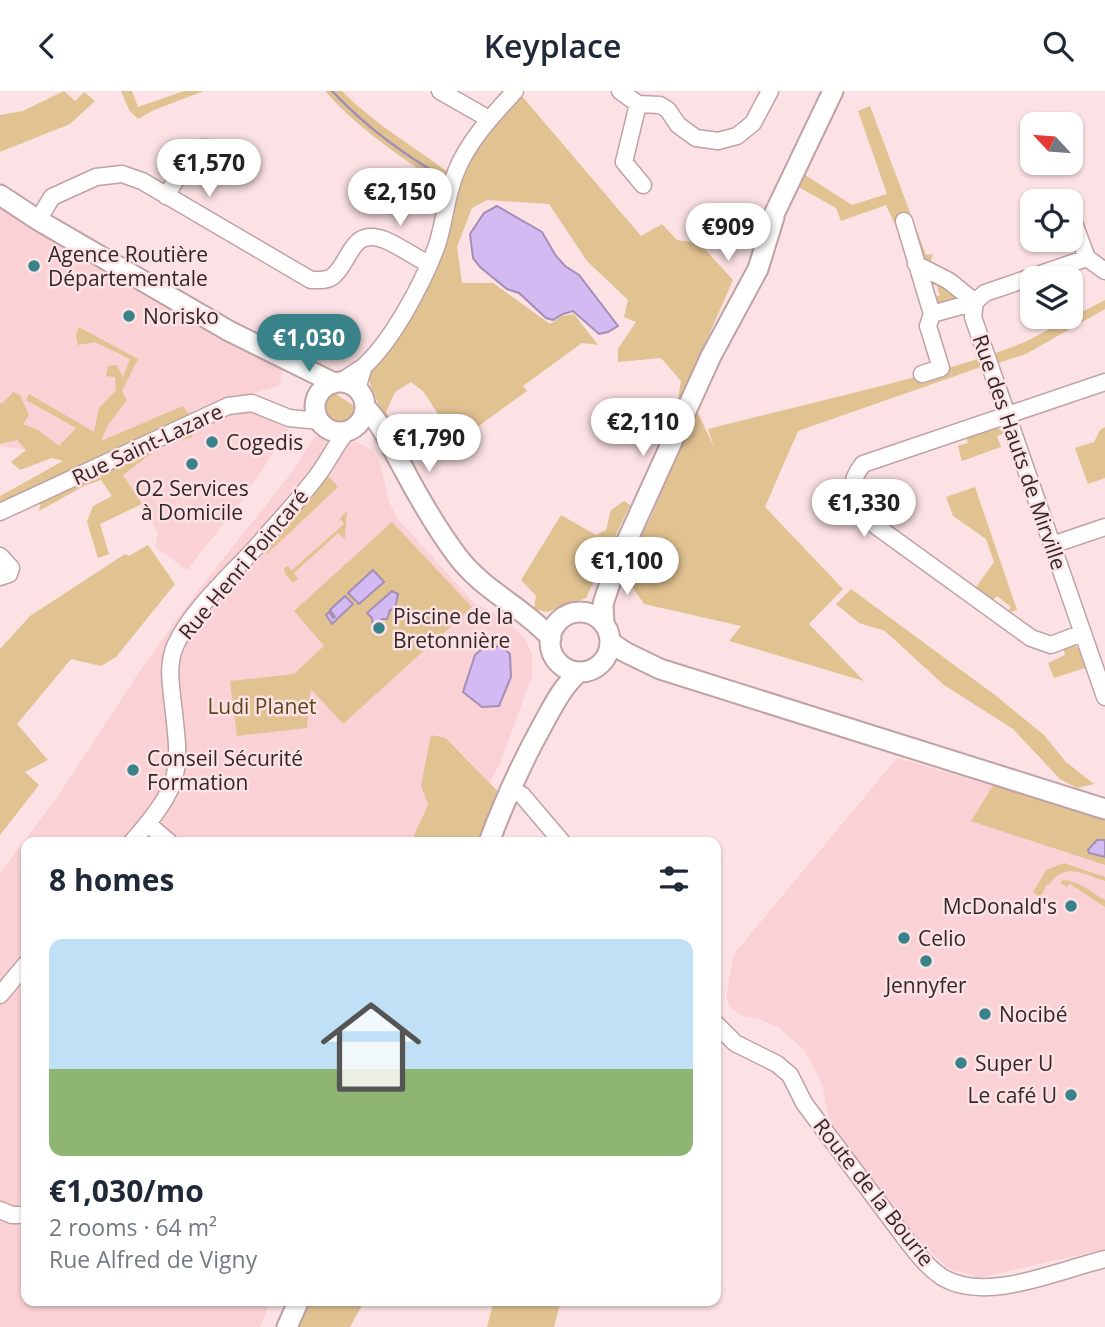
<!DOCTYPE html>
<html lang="en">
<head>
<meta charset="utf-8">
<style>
  body { margin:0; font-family:"Open Sans",sans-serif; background:#f6f6f7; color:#1f2937; height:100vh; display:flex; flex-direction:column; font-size:26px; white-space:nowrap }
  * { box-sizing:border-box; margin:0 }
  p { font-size:23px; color:#747a83 }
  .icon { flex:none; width:38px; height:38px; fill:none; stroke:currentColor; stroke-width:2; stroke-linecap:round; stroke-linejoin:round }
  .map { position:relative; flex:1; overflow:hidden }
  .sheet { position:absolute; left:21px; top:746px; width:700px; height:469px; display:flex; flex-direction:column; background:#fff; border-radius:14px; box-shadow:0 2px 5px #0004 }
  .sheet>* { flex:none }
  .needle { width:46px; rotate:296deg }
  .controls { position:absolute; left:1020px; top:21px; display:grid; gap:14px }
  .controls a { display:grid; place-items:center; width:63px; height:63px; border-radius:14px; background:#fff; box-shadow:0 2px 5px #0004; font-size:35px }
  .price { position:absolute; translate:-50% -60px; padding:0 16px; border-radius:24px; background:#fff; color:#222; font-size:23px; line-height:46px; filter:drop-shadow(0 2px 4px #0008) }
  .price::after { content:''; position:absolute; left:50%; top:42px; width:21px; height:16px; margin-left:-10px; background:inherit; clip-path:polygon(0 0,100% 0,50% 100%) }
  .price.selected { background:#3a8289; color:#fff }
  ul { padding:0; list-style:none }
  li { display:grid; align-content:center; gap:14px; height:371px; padding:0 28px }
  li+li { border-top:2px solid #e0e1e3 }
  li span { display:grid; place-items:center; height:217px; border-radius:14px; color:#555 }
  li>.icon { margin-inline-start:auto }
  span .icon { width:126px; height:126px; fill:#fffc; stroke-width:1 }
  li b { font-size:30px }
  h2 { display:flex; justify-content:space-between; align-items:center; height:84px; padding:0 28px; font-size:30px }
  header { display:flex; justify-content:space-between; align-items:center; height:91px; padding:0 28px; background:#fff; font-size:32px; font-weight:600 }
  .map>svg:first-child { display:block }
</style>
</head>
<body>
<header><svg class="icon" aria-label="back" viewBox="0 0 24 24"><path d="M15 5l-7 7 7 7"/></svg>Keyplace<svg class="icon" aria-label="search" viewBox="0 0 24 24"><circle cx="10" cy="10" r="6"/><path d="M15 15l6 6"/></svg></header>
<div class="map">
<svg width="1105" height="1236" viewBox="0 0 1105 1236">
  <rect width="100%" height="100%" fill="#fce2e4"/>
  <path fill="#fad1d5" d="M0 111 283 278 279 295 201 318 104 371 0 355Z
    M243 319 261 322 289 339 237 416 187 479 155 456 158 442 122 384 167 352 197 335Z
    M315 345 357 351 372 359 380 372 389 411 397 427 473 511 508 530 525 548 532 563V585L501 670 490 692 447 647 421 695 428 714 411 751H26V1209H271L260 1236H0V783L58 705 141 578 197 501 292 381Z
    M897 667 1105 728V1158L979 1187 946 1176 913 1143 830 1032 822 993 804 959 778 936 759 928 742 925 730 916 726 904 734 863Z"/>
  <path fill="#e1c291" d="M64 0 75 10 84 1 95 10 70 33 0 61V24L23 20Z
    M121 0H132L138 16 184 0H204L154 19 138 28 129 19Z
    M325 0H342C374 33 414 55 450 83L445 96C403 67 359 39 325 0Z
    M521 4 641 145 662 133 677 149 699 152 733 189 676 319 681 290 661 267 618 271V258L636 231 624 226 628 209 587 170 549 113 487 109 472 117 457 156 462 192H493L550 233 562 225 574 223 598 254 582 252 523 295 527 300 425 374 421 363 439 349 443 331 423 300 411 291 395 301 386 321 417 378 420 393 372 300 367 280 398 242 460 83 488 39Z
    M870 15 926 164 933 163 930 172H927L915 156 907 127 894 132 886 114 841 130 836 117 795 94 802 82 852 114 887 103 858 20Z
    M932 187 960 205V209L938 218 932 208 940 204 936 193 928 195V189Z
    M1105 209V218L1026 263 995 273 993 263 1025 251Z
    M79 236 138 268 122 300 127 309 108 334 101 350 183 315 197 335 191 347 166 352 123 384 142 413 100 433 109 463 98 467 87 431 93 415 112 405 101 389 84 395 39 420 44 394 0 415V405L63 370 52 367 20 379 11 371 26 359 17 349 0 353V312H3L13 301 20 304 29 324 23 333 38 339 59 355 76 337 26 309 29 303 94 341 99 317 116 299 115 286 106 285 108 275 117 274 123 286 130 268 95 251 78 254 76 244Z
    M978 268 981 276 798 340 765 416 843 498 809 533 864 590 729 550 741 535 644 513 628 490 629 469 650 428 697 320 714 356 708 338C798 315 889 295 978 268Z
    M331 300 356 316 349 329 331 331 321 320 324 305Z
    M993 334 1005 342 997 345 1001 356 962 370 958 355 968 352 966 344Z
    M1105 336V387L1088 393 1075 357 1094 351 1100 339Z
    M326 386 330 387 338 396 267 463 265 457Z
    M975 396 1017 519 1007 522 1011 516 997 505 991 511 974 499 994 471 986 448 953 425 946 406Z
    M624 410 630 414 586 507 547 521 534 518 536 505 521 489 561 424 596 444 606 439 611 419Z
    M347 420 345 446 344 448 338 442 294 482 298 488 293 492 285 483 284 477 287 475 292 479 344 433 340 427Z
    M392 431 472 516 343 633 311 598 307 637 237 645 230 590 294 583 324 555 294 520Z
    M148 454 175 493 116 566 101 575 71 568 17 633 48 669 25 681 39 694 0 744V558L30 525 125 463 129 465Z
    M851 498 995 604 1044 644 1066 671 1094 693 1077 697 1060 688 1013 638 944 594 885 540 859 532 836 513Z
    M1071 552 1080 559 1085 577 1054 587 1048 572 1065 564 1063 556Z
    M431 644 446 647 502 705 482 751H411L428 714 421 695Z
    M994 693 1105 727V749L1089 762 1105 766V774L971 730Z
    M1064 772 1105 786V790C1084 783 1064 770 1049 794L1047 793 1040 807 1033 801 1046 779Z
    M1063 789C1078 789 1092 802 1105 809V816L1070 793 1067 796 1060 792Z
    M301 1209H365L350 1236H290Z
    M494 1209H561L554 1236H487Z"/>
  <path fill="#d3baf3" stroke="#a38eb6" stroke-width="2" d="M497 115 542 141 556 165 565 175 579 184 618 235 608 241 599 243 573 220 563 223 553 229 546 227 519 202 507 198 480 176 473 167 470 143 484 122Z
    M373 479 384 491 359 513 348 502Z
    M392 500 398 503 395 517 390 519 387 528H382L378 534 373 535 372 527 367 522Z
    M345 505 353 513 332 533 326 524 329 521 333 527 335 526 330 519Z
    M501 555 510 563 511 586 499 615 482 616 463 601 475 564 483 557Z
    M1097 749H1105V766L1089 762 1088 759Z"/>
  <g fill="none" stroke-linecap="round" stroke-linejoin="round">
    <path stroke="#a38eb6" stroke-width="2.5" d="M332 0C366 36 405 65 448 89"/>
    <g stroke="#c0a1a4" stroke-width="19">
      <path id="minor" d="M440 0 489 28
        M620 0 638 13 660 14 668 19 678 34 696 47 718 50 737 45 753 32 770 0
        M638 13 624 71 643 94
        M166 105 194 59C205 54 213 58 223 63
        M1071 124 1087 167
        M38 129 52 106 96 86 122 83 142 90 311 189C318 189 326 190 332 186 351 172 350 135 385 149 400 155 414 166 429 173
        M904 130 932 223 975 211 949 190 916 173
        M1105 180 1087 167 985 202 975 211 973 226 1105 606
        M922 283 941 277 928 235 932 223
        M341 291C348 285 356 281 363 276 392 251 424 190 437 154 445 130 446 104 456 81 468 50 493 24 515 0
        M357 298 364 275
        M0 421 228 315 252 312 289 327 319 330
        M1052 454 1105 436
        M0 465 11 477 9 483 0 486
        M1082 542 1051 554 1031 547 865 427C849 408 848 392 863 373L1105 291
        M509 698 522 704 562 751
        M148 733 169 751
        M132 751C184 691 181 681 172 605 170 587 168 570 176 553 193 517 231 484 258 454 279 430 301 407 320 381 329 368 336 354 346 341
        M0 904 26 873
        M716 933 735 952 777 973 790 984 804 1012 905 1147C916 1161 927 1176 942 1186 986 1213 1059 1179 1105 1168
        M0 1119 12 1124H26"/>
    </g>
    <g stroke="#c0a1a4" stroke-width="23">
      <path id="major" d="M0 104 38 129 229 240 334 292
        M768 136 833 0
        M315 316a25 25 0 1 1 50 0a25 25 0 1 1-50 0Z
        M365 316C382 333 390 354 402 375 419 407 436 437 458 466 484 500 523 516 551 547
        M550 551a30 30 0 1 1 60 0a30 30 0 1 1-60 0Z
        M604 532 603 513 616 474 711 265 758 178 774 126
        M610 551 625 561 660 578 1105 718
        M489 751C504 711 521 673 542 635 553 615 562 596 579 581
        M287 1236 299 1209"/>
    </g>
    <use href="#minor" stroke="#fff" stroke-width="16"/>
    <use href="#major" stroke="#fff" stroke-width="19"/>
  </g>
  <g fill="#3a8289" stroke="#fce2e4" stroke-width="2.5">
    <circle cx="34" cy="175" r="7"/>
    <circle cx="129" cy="225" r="7"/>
    <circle cx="212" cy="351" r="7"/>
    <circle cx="192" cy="373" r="7"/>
    <circle cx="379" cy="537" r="7"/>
    <circle cx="133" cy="679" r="7"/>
    <circle cx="1071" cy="815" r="7"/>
    <circle cx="904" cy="847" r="7"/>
    <circle cx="926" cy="870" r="7"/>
    <circle cx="985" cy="923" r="7"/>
    <circle cx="961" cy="972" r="7"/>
    <circle cx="1071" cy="1004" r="7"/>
  </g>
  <g text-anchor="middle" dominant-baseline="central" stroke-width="5" stroke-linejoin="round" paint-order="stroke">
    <g font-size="21" fill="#332728" stroke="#fce2e4" text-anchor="start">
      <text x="48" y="163">Agence Routière<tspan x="48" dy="24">Départementale</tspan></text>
      <text x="143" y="225">Norisko</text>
      <text x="226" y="351">Cogedis</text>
      <text x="192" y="397" text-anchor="middle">O2 Services<tspan x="192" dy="24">à Domicile</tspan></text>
      <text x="393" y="525">Piscine de la<tspan x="393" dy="24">Bretonnière</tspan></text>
      <text x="147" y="667">Conseil Sécurité<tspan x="147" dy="24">Formation</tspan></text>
      <text x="1057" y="815" text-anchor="end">McDonald's</text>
      <text x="918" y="847">Celio</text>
      <text x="926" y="894" text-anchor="middle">Jennyfer</text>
      <text x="999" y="923">Nocibé</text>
      <text x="975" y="972">Super U</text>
      <text x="1057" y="1004" text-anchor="end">Le café U</text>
    </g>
    <g font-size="21" fill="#332728" stroke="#fce2e4">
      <text transform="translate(147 353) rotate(-25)">Rue Saint-Lazare</text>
      <text transform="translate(1020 361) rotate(71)">Rue des Hauts de Mirville</text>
      <text transform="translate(243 473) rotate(-50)">Rue Henri Poincaré</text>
      <text transform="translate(874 1101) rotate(52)">Route de la Bourie</text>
    </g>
    <g font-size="21" fill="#5e461c" stroke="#fce2e4">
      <text x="262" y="615">Ludi Planet</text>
    </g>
  </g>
</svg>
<div class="controls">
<a><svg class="needle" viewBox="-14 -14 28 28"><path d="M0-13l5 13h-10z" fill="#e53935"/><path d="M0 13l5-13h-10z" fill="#747a83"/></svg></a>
<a><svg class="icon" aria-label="locate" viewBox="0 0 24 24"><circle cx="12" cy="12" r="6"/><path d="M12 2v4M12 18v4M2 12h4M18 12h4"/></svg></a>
<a><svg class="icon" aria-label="layers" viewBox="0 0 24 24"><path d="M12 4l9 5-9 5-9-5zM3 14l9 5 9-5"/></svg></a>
</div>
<b class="price" style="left:209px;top:108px">€1,570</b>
<b class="price" style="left:400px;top:137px">€2,150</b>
<b class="price" style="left:728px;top:172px">€909</b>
<b class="price selected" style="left:309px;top:283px">€1,030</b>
<b class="price" style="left:643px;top:367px">€2,110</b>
<b class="price" style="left:429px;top:383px">€1,790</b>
<b class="price" style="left:864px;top:448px">€1,330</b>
<b class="price" style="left:627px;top:506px">€1,100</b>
<section class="sheet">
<h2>8 homes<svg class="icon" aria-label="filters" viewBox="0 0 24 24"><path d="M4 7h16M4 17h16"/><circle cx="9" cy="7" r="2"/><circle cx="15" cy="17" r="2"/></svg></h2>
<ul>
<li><span style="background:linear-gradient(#bfe0f5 60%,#8fb573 0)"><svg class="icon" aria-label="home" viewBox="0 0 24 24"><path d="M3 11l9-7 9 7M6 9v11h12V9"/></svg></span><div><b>€1,030/mo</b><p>2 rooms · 64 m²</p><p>Rue Alfred de Vigny</p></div></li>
</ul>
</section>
</div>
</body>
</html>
